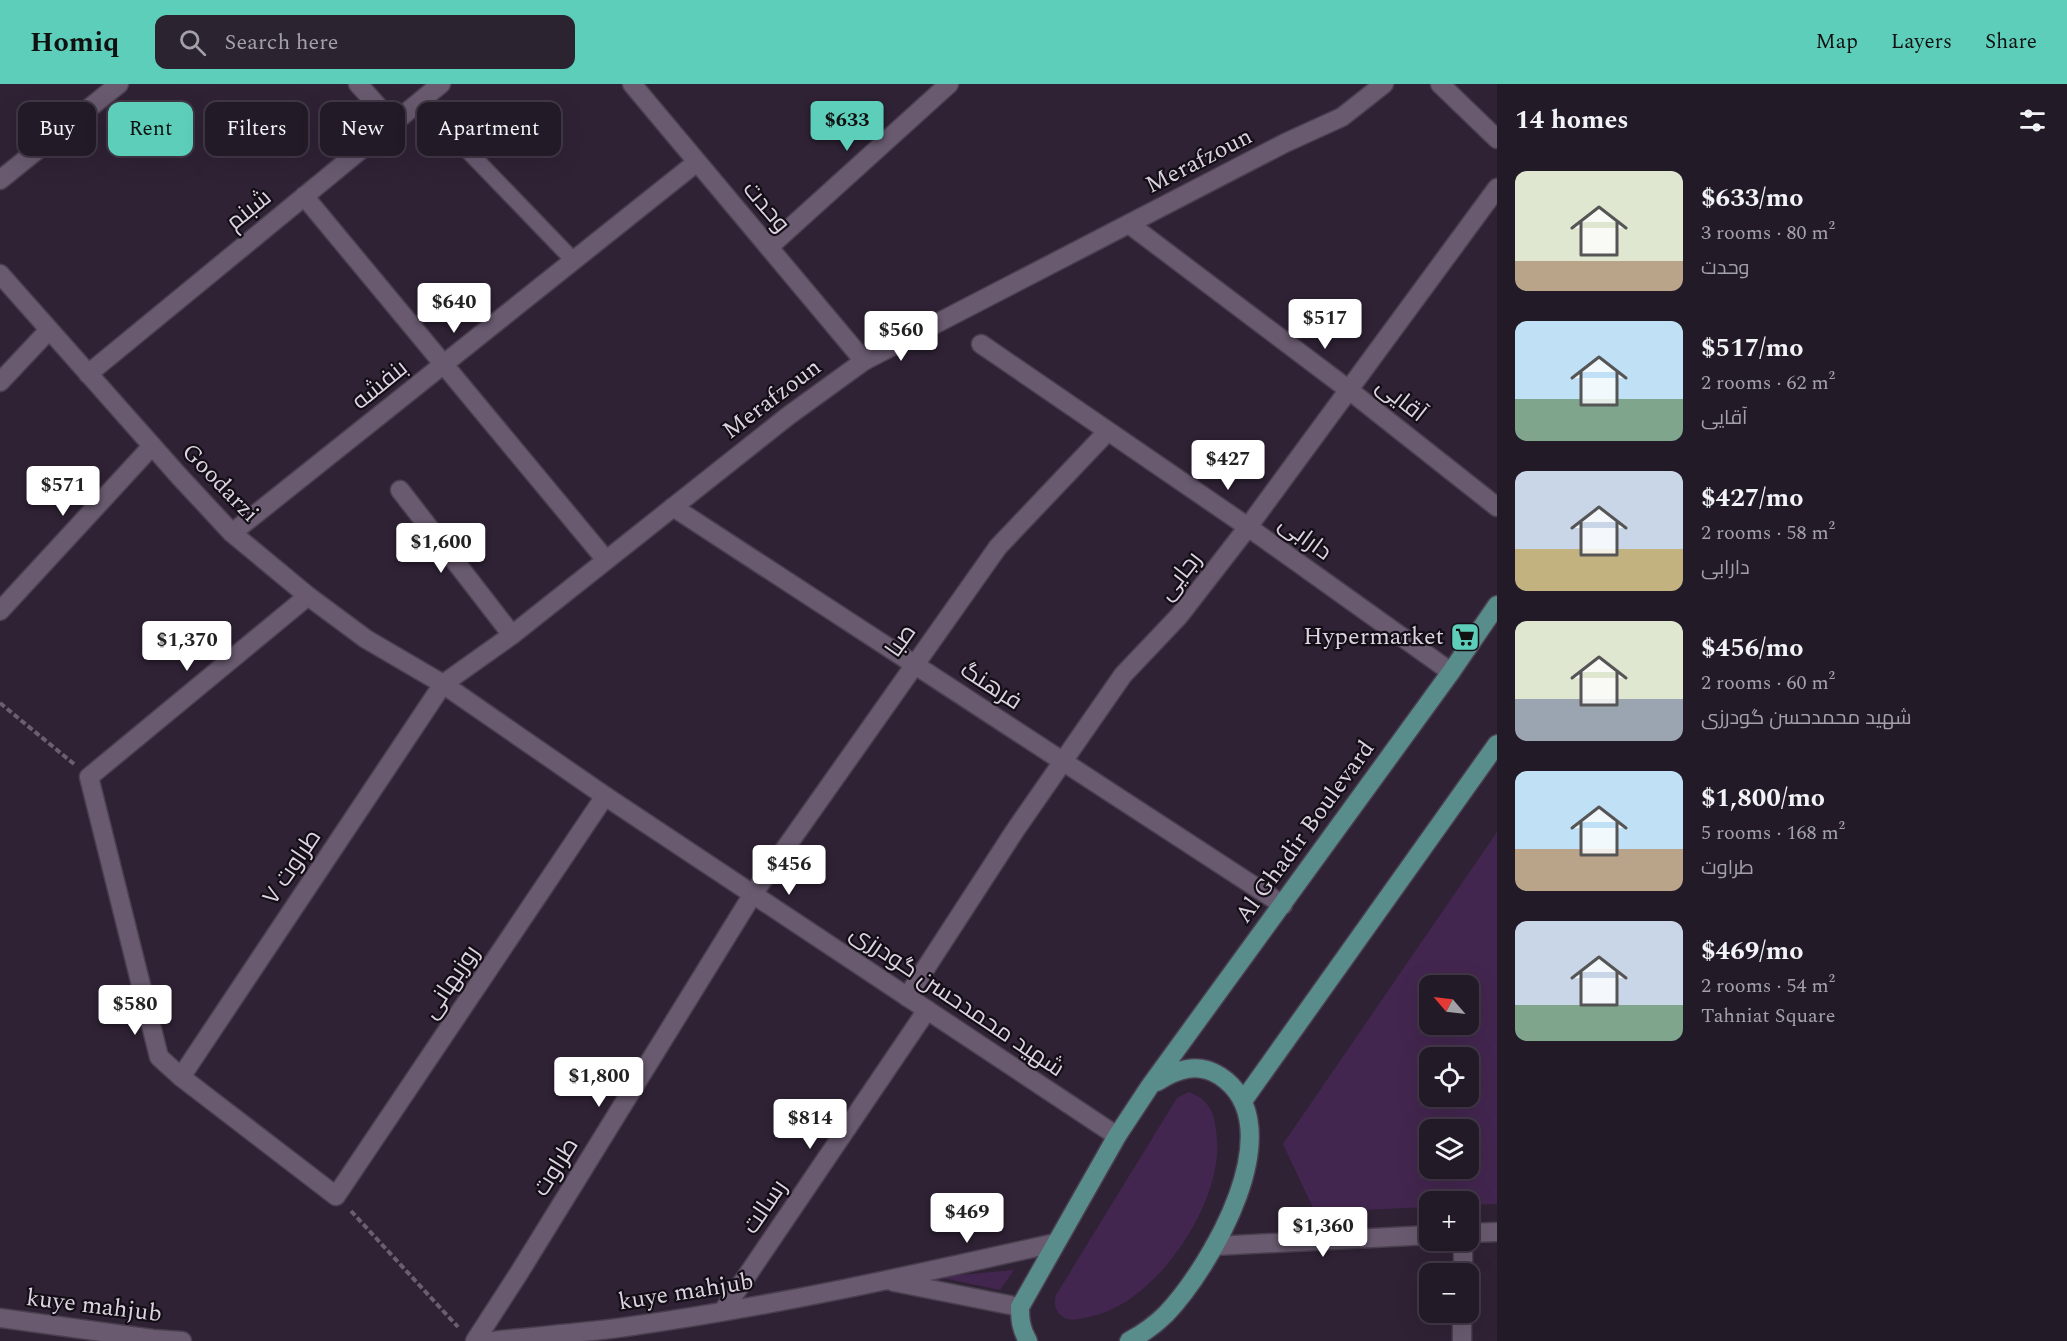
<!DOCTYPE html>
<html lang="en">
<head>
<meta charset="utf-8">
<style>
  body { margin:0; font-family:Spectral,Cairo,serif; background:#2b2330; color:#f1f3f6; height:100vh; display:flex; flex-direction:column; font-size:22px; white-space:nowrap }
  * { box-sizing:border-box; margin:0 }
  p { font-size:20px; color:#a3a1a8 }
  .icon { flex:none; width:33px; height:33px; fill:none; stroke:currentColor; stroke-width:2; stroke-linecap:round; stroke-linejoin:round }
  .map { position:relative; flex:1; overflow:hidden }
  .side { display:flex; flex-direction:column; background:#231a28; width:570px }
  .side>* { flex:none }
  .top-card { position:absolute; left:18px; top:18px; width:570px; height:54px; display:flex; gap:12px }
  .needle { width:39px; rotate:298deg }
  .buttons { position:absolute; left:1419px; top:891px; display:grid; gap:12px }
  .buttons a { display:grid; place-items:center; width:60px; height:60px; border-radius:12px; background:#231a28; box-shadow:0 6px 24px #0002,0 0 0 2px #403845; font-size:30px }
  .price { position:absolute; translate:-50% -51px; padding:0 14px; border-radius:6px; background:#fff; color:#222; font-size:20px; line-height:39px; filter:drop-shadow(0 2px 3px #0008) }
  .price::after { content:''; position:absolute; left:50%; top:36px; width:18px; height:14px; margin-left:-9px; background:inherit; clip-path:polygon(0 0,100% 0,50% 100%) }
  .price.selected { background:#5dceb9; color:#111 }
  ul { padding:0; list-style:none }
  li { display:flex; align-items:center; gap:18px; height:150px; padding:0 18px }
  li span { display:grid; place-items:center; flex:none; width:168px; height:120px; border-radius:12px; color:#555 }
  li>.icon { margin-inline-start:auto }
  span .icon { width:72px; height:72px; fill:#fffc; stroke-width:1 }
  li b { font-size:26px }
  h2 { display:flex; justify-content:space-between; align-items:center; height:72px; padding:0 18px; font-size:26px }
  .pill { padding:0 21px; border-radius:12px; background:#231a28; box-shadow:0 6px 24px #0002,0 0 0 2px #403845; font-size:21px; line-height:54px }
  .pill.selected { background:#5dceb9; color:#111 }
  header { display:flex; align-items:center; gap:36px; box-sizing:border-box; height:84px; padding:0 30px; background:#5dceb9; color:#111 }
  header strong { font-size:28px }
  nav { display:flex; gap:33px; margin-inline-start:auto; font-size:21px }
  .search { width:420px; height:54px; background:#2b2330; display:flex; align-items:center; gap:15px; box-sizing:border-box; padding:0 21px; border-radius:12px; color:#a3a1a8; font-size:22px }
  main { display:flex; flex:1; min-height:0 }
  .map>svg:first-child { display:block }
</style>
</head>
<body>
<header>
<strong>Homiq</strong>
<div class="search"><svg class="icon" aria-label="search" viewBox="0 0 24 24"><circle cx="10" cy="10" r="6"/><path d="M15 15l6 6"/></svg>Search here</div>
<nav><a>Map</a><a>Layers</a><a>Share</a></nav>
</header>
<main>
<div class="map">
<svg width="1497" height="1257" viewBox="0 0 1497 1257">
  <rect width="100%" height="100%" fill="#2f2235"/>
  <path fill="#43264f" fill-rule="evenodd" d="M1497 748V1120L1469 1121 1468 1118H1430L1429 1123 1315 1128 1283 1060ZM1430 902H1468V940H1430ZM1430 974H1468V1012H1430ZM1430 1046H1468V1084H1430Z
    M1189 1008C1213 1018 1215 1032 1217 1056 1222 1120 1156 1219 1092 1232 1084 1234 1073 1238 1065 1234 1056 1230 1053 1220 1056 1211L1177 1014Z
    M1014 1186 1000 1206 938 1193Z"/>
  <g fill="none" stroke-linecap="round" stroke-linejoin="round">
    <g stroke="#4a3f4f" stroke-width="18">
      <path id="lane" d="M466 65 574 177"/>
    </g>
    <g stroke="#4a3f4f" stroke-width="21">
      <path id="street" d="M358 0 393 39
        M632 0 864 277
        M1440 0 1497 55
        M0 96 119 0
        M304 112 606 476
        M1129 140 1349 306 1497 423
        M769 163 949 0
        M981 260 1248 443 1451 588
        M88 290 441 0
        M0 298 49 246
        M400 406 512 551
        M673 423 1283 821
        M232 449 697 78
        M308 512 89 693 159 973 181 993 336 1112 605 712
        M0 527 152 362
        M907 913 1016 745 1123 591 1179 532 1248 443 1497 104
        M181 993 443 600
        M1463 1190V1156
        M723 1227 927 926
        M475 1257 519 1189 753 810 998 463 1108 347
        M1462 1257V1228"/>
    </g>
    <g stroke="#4a3f4f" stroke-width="21">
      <path id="secondary" d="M0 190 179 392 232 449 308 512 366 555 443 600 605 712 1117 1052
        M443 600 512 551 788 332 864 277 1285 59 1342 33 1384 0
        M1468 1149 1497 1148
        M1214 1162 1430 1151
        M894 1198 1020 1223
        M0 1234 153 1255 182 1257
        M493 1257C537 1252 581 1249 625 1243 770 1223 913 1191 1055 1159"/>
    </g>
    <g stroke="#4a3f4f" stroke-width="21">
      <path id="primary" d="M1243 1017 1497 660
        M1028 1257C1021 1245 1020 1236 1020 1223L1117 1052 1150 1002 1451 588 1497 521
        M1129 1257C1142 1250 1156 1240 1166 1230 1210 1184 1295 1041 1220 992 1198 978 1177 985 1157 998"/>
    </g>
    <path stroke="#6a5f70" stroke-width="4" stroke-dasharray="6 3" stroke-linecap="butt" d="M0 619 74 680
      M351 1127 458 1243"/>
    <use href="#lane" stroke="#695a70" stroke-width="15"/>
    <use href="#street" stroke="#695a70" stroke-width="18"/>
    <use href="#secondary" stroke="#695a70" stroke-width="18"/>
    <use href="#primary" stroke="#588d8b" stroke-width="18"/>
  </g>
  <defs>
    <g id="supermarket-square" transform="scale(1.5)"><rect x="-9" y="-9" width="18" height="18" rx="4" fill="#5dceb9" stroke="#140e17"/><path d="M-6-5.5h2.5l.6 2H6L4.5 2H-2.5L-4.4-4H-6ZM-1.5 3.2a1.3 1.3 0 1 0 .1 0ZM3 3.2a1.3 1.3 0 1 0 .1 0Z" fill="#111"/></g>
  </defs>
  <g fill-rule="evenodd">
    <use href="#supermarket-square" x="1465" y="553"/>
  </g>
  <g text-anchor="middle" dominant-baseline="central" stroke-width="4.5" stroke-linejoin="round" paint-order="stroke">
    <g font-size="24" fill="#dbd3df" stroke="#140e17">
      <text transform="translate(1199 77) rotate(-27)">Merafzoun</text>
      <text transform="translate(766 123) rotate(50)">وحدت</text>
      <text transform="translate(249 126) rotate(-39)">شبنم</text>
      <text transform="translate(380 301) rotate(-39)">بنفشه</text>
      <text transform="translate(772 315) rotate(-37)">Merafzoun</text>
      <text transform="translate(1401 316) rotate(38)">آقایی</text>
      <text transform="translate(220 399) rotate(46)">Goodarzi</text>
      <text transform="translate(1305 454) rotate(36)">دارابی</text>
      <text transform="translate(1180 492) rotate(-52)">رجایی</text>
      <text transform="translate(901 557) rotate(-55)">صبا</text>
      <text transform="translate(991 602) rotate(33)">فرهنگ</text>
      <text transform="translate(1305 748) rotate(-54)">Al Ghadir Boulevard</text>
      <text transform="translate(292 783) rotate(-56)">طراوت ۷</text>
      <text transform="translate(451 898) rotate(-56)">روزبهانی</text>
      <text transform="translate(957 917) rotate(34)">شهید محمدحسن گودرزی</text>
      <text transform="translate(556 1083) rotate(-58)">طراوت</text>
      <text transform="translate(765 1123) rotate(-56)">رسالت</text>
      <text transform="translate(686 1208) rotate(-9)">kuye mahjub</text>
      <text transform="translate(94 1222) rotate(7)">kuye mahjub</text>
    </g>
    <g font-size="24" fill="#dbd3df" stroke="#140e17" text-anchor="end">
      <text x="1444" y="553">Hypermarket</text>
    </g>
  </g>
</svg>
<div class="buttons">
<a><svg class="needle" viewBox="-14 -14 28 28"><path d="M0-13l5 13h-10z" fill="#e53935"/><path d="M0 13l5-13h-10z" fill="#a3a1a8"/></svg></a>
<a><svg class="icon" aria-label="locate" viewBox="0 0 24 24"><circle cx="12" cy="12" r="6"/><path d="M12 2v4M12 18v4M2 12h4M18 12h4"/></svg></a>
<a><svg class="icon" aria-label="layers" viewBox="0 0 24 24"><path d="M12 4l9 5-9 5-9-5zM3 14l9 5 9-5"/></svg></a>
<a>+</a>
<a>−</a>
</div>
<b class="price selected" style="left:847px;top:68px">$633</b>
<b class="price" style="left:454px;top:250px">$640</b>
<b class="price" style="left:1325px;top:266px">$517</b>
<b class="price" style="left:901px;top:278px">$560</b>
<b class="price" style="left:1228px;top:407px">$427</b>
<b class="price" style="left:63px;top:433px">$571</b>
<b class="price" style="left:441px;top:490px">$1,600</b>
<b class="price" style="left:187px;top:588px">$1,370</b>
<b class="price" style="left:789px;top:812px">$456</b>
<b class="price" style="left:135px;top:952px">$580</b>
<b class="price" style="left:599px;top:1024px">$1,800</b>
<b class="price" style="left:810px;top:1066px">$814</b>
<b class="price" style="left:967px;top:1160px">$469</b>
<b class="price" style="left:1323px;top:1174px">$1,360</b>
<div class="top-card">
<a class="pill">Buy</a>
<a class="pill selected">Rent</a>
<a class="pill">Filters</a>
<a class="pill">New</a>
<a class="pill">Apartment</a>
</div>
</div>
<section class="side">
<h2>14 homes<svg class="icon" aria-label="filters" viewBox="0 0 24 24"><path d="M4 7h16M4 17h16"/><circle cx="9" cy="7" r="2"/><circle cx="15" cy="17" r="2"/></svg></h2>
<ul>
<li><span style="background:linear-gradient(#dfe7d0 75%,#b9a48a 0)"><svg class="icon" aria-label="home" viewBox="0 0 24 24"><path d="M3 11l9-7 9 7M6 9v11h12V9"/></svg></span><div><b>$633/mo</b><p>3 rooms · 80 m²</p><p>وحدت</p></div></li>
<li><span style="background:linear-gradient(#bfe0f5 65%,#7fa58c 0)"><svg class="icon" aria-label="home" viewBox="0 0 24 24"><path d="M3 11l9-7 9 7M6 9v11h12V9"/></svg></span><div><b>$517/mo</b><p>2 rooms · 62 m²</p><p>آقایی</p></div></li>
<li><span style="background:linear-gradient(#c9d6e8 65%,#c2b280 0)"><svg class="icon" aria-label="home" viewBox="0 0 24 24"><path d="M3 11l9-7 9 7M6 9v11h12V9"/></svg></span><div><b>$427/mo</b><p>2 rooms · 58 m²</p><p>دارابی</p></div></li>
<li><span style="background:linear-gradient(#dfe7d0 65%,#9aa5b1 0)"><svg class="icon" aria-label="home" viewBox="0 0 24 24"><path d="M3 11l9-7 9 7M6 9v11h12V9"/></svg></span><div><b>$456/mo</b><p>2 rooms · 60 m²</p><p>شهید محمدحسن گودرزی</p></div></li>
<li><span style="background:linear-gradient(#bfe0f5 65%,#b9a48a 0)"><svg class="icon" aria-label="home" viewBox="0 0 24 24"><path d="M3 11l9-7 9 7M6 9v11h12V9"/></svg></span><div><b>$1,800/mo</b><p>5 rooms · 168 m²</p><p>طراوت</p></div></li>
<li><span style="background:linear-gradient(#c9d6e8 70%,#7fa58c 0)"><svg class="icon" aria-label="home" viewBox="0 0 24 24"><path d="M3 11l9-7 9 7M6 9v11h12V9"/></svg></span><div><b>$469/mo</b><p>2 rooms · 54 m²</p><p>Tahniat Square</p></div></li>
</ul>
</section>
</main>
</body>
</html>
